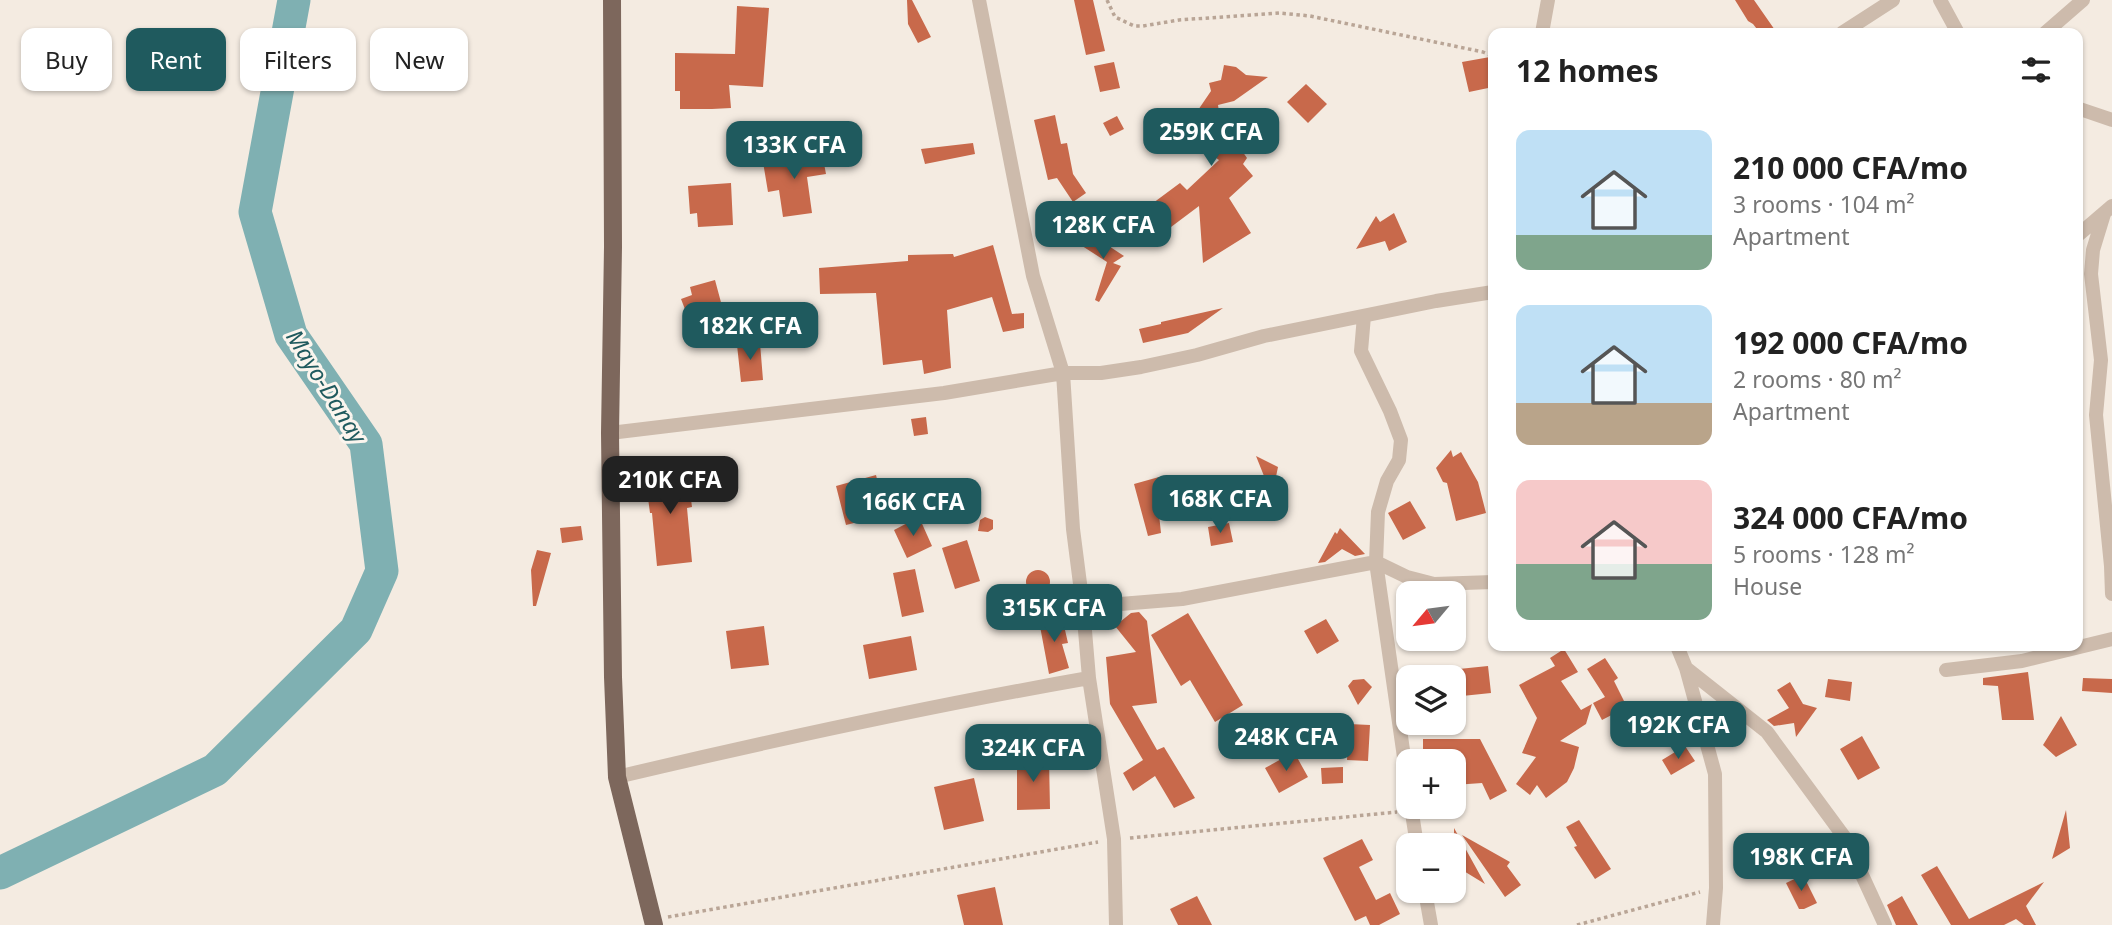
<!DOCTYPE html>
<html lang="en">
<head>
<meta charset="utf-8">
<style>
  body { margin:0; font-family:"Noto Sans",sans-serif; background:#f2f2f2; color:#222; height:100vh; display:flex; flex-direction:column; font-size:26px; white-space:nowrap }
  * { box-sizing:border-box; margin:0 }
  p { font-size:23px; color:#767676 }
  .icon { flex:none; width:38px; height:38px; fill:none; stroke:currentColor; stroke-width:2; stroke-linecap:round; stroke-linejoin:round }
  .map { position:relative; flex:1; overflow:hidden }
  .sheet { position:absolute; left:1488px; top:28px; width:595px; height:623px; display:flex; flex-direction:column; background:#fff; border-radius:14px; box-shadow:0 2px 5px #0004 }
  .sheet>* { flex:none }
  .guide { position:absolute; left:21px; top:28px; width:665px; height:63px; display:flex; gap:14px }
  .needle { width:46px; rotate:241deg }
  .controls { position:absolute; left:1396px; top:581px; display:grid; gap:14px }
  .controls a { display:grid; place-items:center; width:70px; height:70px; border-radius:14px; background:#fff; box-shadow:0 2px 5px #0004; font-size:35px }
  .price { position:absolute; translate:-50% -60px; padding:0 16px; border-radius:14px; background:#1f5a5e; color:#fff; font-size:23px; line-height:46px; filter:drop-shadow(0 2px 4px #0008) }
  .price::after { content:''; position:absolute; left:50%; top:42px; width:21px; height:16px; margin-left:-10px; background:inherit; clip-path:polygon(0 0,100% 0,50% 100%) }
  .price.active { background:#222; color:#fff }
  ul { padding:0; list-style:none }
  li { display:flex; align-items:center; gap:21px; height:175px; padding:0 28px }
  li span { display:grid; place-items:center; flex:none; width:196px; height:140px; border-radius:14px; color:#555 }
  li>.icon { margin-inline-start:auto }
  span .icon { width:84px; height:84px; fill:#fffc; stroke-width:1 }
  li b { font-size:30px }
  h2 { display:flex; justify-content:space-between; align-items:center; height:84px; padding:0 28px; font-size:30px }
  .pill { padding:0 24px; border-radius:14px; background:#fff; box-shadow:0 2px 5px #0004; font-size:24px; line-height:63px }
  .pill.active { background:#1f5a5e; color:#fff }
  .map>svg:first-child { display:block }
</style>
</head>
<body>
<div class="map">
<svg width="2112" height="925" viewBox="0 0 2112 925">
  <rect width="100%" height="100%" fill="#f4ebe1"/>
  <g fill="none" stroke-linecap="round" stroke-linejoin="round">
    <path stroke="#7fb0b2" stroke-width="33" d="M0 873 215 770 356 630 382 571 366 444 291 335 255 212 294 0"/>
  </g>
  <path fill="#c8694b" d="M907 0H912L931 37 918 43 908 24Z
    M1074 0H1093L1105 51 1086 55Z
    M1735 0H1754L1777 33H1760L1753 24 1748 21Z
    M737 6 769 8 763 87 729 85 731 108 712 109H680V91H675V53L735 54Z
    M1490 57 1493 71V87L1469 92 1462 62Z
    M1114 62 1120 88 1100 92 1094 66Z
    M1224 65 1236 67 1246 75 1268 77 1234 101 1218 105 1221 125 1226 128 1247 158 1243 164 1253 176 1229 198 1251 233 1203 263 1199 206 1167 230 1149 206 1180 183 1187 190 1219 160 1192 141 1187 147 1158 129 1182 108 1194 116 1211 91 1209 83 1221 80Z
    M1306 84 1327 104 1308 123 1287 102Z
    M1055 115 1061 144 1067 143 1073 174 1086 193 1073 202 1057 178 1048 180 1034 120Z
    M1117 116 1124 129 1110 136 1103 123Z
    M973 143 975 154 925 164 921 149Z
    M822 153 826 174 807 177 812 213 783 217 779 190 768 192 763 162Z
    M731 183 733 225 698 227 697 213 690 214 688 186Z
    M1394 213 1407 242 1389 251 1385 241 1356 249 1376 216 1380 222Z
    M1089 233 1124 256 1113 263 1121 266 1099 302 1095 300 1107 262 1076 242Z
    M993 245 1012 314 1024 313V328L1003 332 992 297 947 310 951 368 924 374 922 360 883 365 876 293 820 294 819 268 908 261V255L953 254 954 257Z
    M715 280 726 321 701 328 698 318 690 322 681 299 692 295 690 287Z
    M1223 308 1188 333 1143 343 1139 329 1161 324V322Z
    M760 343 763 380 741 382 737 345Z
    M926 417 928 434 914 436 911 419Z
    M1451 450 1453 457 1461 452 1478 482 1486 513 1456 521 1447 483 1443 482 1436 468Z
    M1256 456 1278 467 1272 496Z
    M687 469 692 507 687 508 692 562 657 566 652 513H650L645 475Z
    M876 475 886 515 846 525 836 486Z
    M1159 477 1167 503 1158 505 1161 533 1148 536 1134 484Z
    M1410 501 1426 528 1403 540 1388 513Z
    M919 517 932 546 907 558 894 530Z
    M985 517 993 520V529L988 532 978 531 980 520Z
    M1229 523 1233 542 1211 546 1208 527Z
    M581 526 583 540 562 543 560 528Z
    M1340 528 1365 554 1355 556 1342 549 1325 562 1318 563 1335 532 1337 534Z
    M967 540 980 581 955 589 942 548Z
    M537 550 551 553 536 606H533L531 570Z
    M915 569 924 612 902 617 893 573Z
    M1026 582a12 12 0 1 1 24 0a12 12 0 1 1-24 0Z
    M1139 612 1147 621 1157 703 1132 706 1157 750 1164 747 1195 798 1174 808 1155 776 1133 791 1123 773 1143 760 1110 704 1106 657 1136 652 1115 626 1131 613Z
    M1188 613 1243 705 1215 722 1190 680 1181 686 1151 635Z
    M1062 617 1068 643 1062 644 1069 668 1049 674 1039 621Z
    M1326 619 1339 641 1317 654 1304 631Z
    M764 626 769 665 731 669 726 631Z
    M911 636 917 670 869 679 863 645Z
    M1564 649 1578 672 1561 681 1581 710 1592 704 1586 724 1560 741 1579 747 1574 768 1567 782 1546 798 1537 785 1530 795 1516 784 1536 757 1522 753 1537 718 1519 685 1555 666 1550 658Z
    M1605 658 1618 678 1614 681 1627 707 1602 720 1593 703 1605 697 1587 669Z
    M1488 666 1491 693 1462 696 1459 669Z
    M2028 672 2034 720H2002L1998 686 1983 685V678Z
    M2083 678 2112 679V693L2082 691Z
    M1364 679 1372 687 1358 705 1348 686 1353 680Z
    M1828 679 1852 682 1850 701 1825 697Z
    M1790 682 1803 704 1817 708 1796 737 1794 723 1774 726 1767 720 1789 708 1777 690Z
    M2061 716 2077 745 2056 757 2043 745Z
    M1349 724 1370 725 1368 761 1347 760Z
    M1862 736 1880 768 1858 780 1840 749Z
    M1423 739H1480L1507 791 1490 800 1482 783 1454 785V761H1423Z
    M1685 746 1695 761 1671 775 1662 760Z
    M1294 752 1308 777 1279 793 1265 768Z
    M1017 758H1049L1050 809 1017 810Z
    M1343 767V783L1322 784 1321 768Z
    M974 778 984 821 944 830 934 787Z
    M2066 810 2070 848 2052 859Z
    M1579 820 1611 869 1595 879 1574 847 1577 846 1566 827Z
    M1454 828 1485 884 1454 865Z
    M1462 835 1510 862 1507 866 1521 885 1505 897Z
    M1362 839 1373 860 1359 867 1376 900 1390 893 1400 914 1379 925H1370L1366 916 1355 921 1323 858Z
    M1937 866 1969 919 2044 882 2026 906 2036 925H2024L2016 919 2004 925H1951L1921 875Z
    M1803 875 1817 903 1804 909H1799L1786 883Z
    M995 887 1003 925H964L957 895Z
    M1197 896 1212 925H1178L1170 909Z
    M1902 896 1918 925H1896L1887 905Z"/>
  <g fill="none" stroke-linecap="round" stroke-linejoin="round">
    <path stroke="#b9a596" stroke-width="3.5" stroke-dasharray="3.5 3.5" stroke-linecap="butt" d="M1107 0 1115 17 1134 26H1143L1179 20 1279 13 1310 16 1483 52 1493 56
      M1130 838 1397 812
      M668 917 1098 842
      M1577 925 1700 892"/>
    <path stroke="#cdbbac" stroke-width="14" d="M979 0 1033 276 1063 373 1073 529 1083 607 1089 678 1114 839 1116 925
      M1940 0 1958 33
      M1542 33 1548 0
      M1842 33 1893 0
      M2045 33 2083 0
      M2077 108 2112 120
      M2104 214 2093 250 2091 274 2101 360 2096 415 2111 566 2112 594
      M2077 236 2112 206
      M1364 316 1361 351 1390 411 1401 440 1399 460 1387 481 1378 512 1376 562 1409 792
      M610 433 944 393 1063 373H1101L1141 367 1197 355 1264 336 1436 301 1493 292
      M1083 607 1182 599 1376 562 1407 577 1434 584 1493 582
      M1677 646 1686 668 1767 732 1845 838 1885 925
      M1686 668 1715 774 1716 888 1713 925
      M1946 670 2022 661 2112 639
      M617 777C773 740 930 706 1089 678
      M1411 807 1417 845
      M1425 891 1431 925"/>
    <path stroke="#7d675c" stroke-width="18" d="M612 0 613 247 610 433 613 677 617 777 654 925"/>
  </g>
  <g text-anchor="middle" dominant-baseline="central" stroke-width="6" stroke-linejoin="round" paint-order="stroke">
    <g font-size="23" font-style="italic" fill="#1f5a5e" stroke="#fbf5ee">
      <text transform="translate(327 386) rotate(58)">Mayo-Danay</text>
    </g>
  </g>
</svg>
<div class="controls">
<a><svg class="needle" viewBox="-14 -14 28 28"><path d="M0-13l5 13h-10z" fill="#e53935"/><path d="M0 13l5-13h-10z" fill="#767676"/></svg></a>
<a><svg class="icon" aria-label="layers" viewBox="0 0 24 24"><path d="M12 4l9 5-9 5-9-5zM3 14l9 5 9-5"/></svg></a>
<a>+</a>
<a>−</a>
</div>
<b class="price" style="left:1211px;top:168px">259K CFA</b>
<b class="price" style="left:794px;top:181px">133K CFA</b>
<b class="price" style="left:1103px;top:261px">128K CFA</b>
<b class="price" style="left:750px;top:362px">182K CFA</b>
<b class="price active" style="left:670px;top:516px">210K CFA</b>
<b class="price" style="left:1220px;top:535px">168K CFA</b>
<b class="price" style="left:913px;top:538px">166K CFA</b>
<b class="price" style="left:1054px;top:644px">315K CFA</b>
<b class="price" style="left:1678px;top:761px">192K CFA</b>
<b class="price" style="left:1286px;top:773px">248K CFA</b>
<b class="price" style="left:1033px;top:784px">324K CFA</b>
<b class="price" style="left:1801px;top:893px">198K CFA</b>
<div class="guide">
<a class="pill">Buy</a>
<a class="pill active">Rent</a>
<a class="pill">Filters</a>
<a class="pill">New</a>
</div>
<section class="sheet">
<h2>12 homes<svg class="icon" aria-label="filters" viewBox="0 0 24 24"><path d="M4 7h16M4 17h16"/><circle cx="9" cy="7" r="2"/><circle cx="15" cy="17" r="2"/></svg></h2>
<ul>
<li><span style="background:linear-gradient(#bfe0f5 75%,#7fa58c 0)"><svg class="icon" aria-label="home" viewBox="0 0 24 24"><path d="M3 11l9-7 9 7M6 9v11h12V9"/></svg></span><div><b>210 000 CFA/mo</b><p>3 rooms · 104 m²</p><p>Apartment</p></div></li>
<li><span style="background:linear-gradient(#bfe0f5 70%,#b9a48a 0)"><svg class="icon" aria-label="home" viewBox="0 0 24 24"><path d="M3 11l9-7 9 7M6 9v11h12V9"/></svg></span><div><b>192 000 CFA/mo</b><p>2 rooms · 80 m²</p><p>Apartment</p></div></li>
<li><span style="background:linear-gradient(#f6c9c9 60%,#7fa58c 0)"><svg class="icon" aria-label="home" viewBox="0 0 24 24"><path d="M3 11l9-7 9 7M6 9v11h12V9"/></svg></span><div><b>324 000 CFA/mo</b><p>5 rooms · 128 m²</p><p>House</p></div></li>
</ul>
</section>
</div>
</body>
</html>
